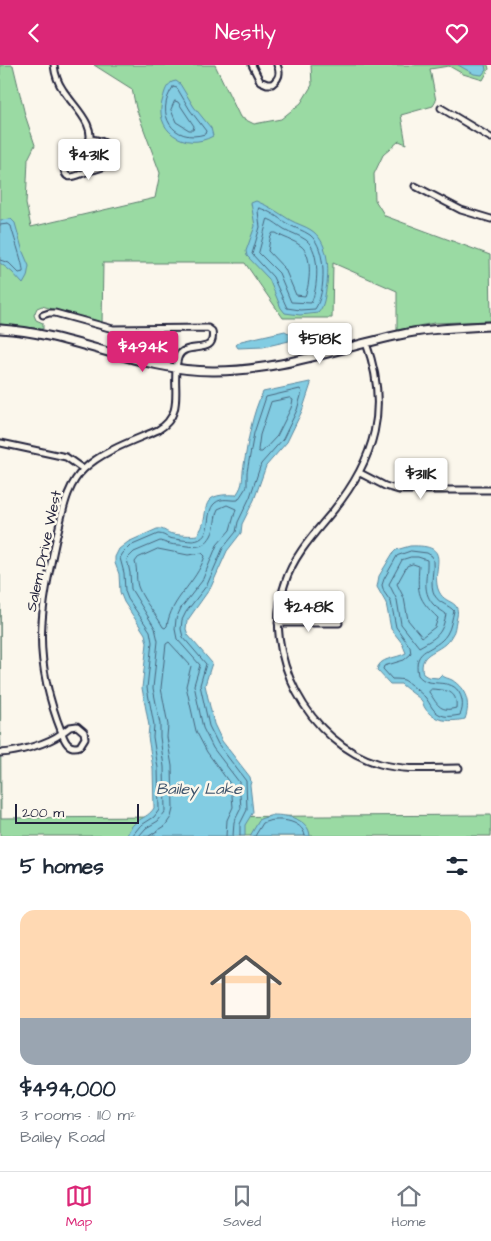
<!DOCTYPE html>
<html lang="en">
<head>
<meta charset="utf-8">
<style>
  body { margin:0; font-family:"Architects Daughter",sans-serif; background:#f6f6f7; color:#1f2937; height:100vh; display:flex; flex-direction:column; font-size:19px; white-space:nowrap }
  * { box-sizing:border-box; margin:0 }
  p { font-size:16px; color:#747a83 }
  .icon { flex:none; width:28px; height:28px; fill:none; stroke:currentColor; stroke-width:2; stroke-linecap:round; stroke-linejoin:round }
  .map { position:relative; height:771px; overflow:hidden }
  .panel { display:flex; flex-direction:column; background:#fff; flex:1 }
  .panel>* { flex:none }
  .scale { position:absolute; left:15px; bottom:12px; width:124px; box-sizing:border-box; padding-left:5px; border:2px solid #22223b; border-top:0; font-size:14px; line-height:18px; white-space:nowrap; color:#22223b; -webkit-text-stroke:4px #fbf7ec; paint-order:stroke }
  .price { position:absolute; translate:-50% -42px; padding:0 11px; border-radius:5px; background:#fff; color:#222; font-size:16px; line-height:32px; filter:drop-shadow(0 1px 2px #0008) }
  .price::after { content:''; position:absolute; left:50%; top:30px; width:15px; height:11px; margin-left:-8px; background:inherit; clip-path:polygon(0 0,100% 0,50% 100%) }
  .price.current { background:#db2777; color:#fff }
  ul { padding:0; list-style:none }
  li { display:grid; align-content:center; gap:10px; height:265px; padding:0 20px }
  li+li { border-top:1px solid #e0e1e3 }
  li span { display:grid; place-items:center; height:155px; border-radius:15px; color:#555 }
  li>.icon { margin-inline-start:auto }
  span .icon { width:90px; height:90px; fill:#fffc; stroke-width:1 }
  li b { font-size:21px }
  h2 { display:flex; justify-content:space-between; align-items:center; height:60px; padding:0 20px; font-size:21px }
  header { display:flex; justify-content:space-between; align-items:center; height:65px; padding:0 20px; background:#db2777; color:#fff; font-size:22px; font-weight:600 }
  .tabs { display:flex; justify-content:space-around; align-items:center; height:70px; border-top:1px solid #e0e1e3; background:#fff; font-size:14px; color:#747a83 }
  .tabs a { display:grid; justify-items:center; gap:2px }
  .tabs .current { color:#db2777 }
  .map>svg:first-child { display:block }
</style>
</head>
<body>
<header><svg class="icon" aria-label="back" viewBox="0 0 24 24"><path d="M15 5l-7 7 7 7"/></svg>Nestly<svg class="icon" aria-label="heart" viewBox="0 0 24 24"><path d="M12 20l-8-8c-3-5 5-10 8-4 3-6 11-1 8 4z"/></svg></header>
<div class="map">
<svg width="491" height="771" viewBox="0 0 491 771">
  <rect width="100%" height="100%" fill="#fbf7ec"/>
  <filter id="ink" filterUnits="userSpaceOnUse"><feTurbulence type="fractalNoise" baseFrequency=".02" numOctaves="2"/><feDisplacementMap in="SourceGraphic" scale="10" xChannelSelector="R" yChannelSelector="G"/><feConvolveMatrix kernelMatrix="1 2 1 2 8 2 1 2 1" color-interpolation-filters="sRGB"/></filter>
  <g filter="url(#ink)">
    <path fill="#9adaa3" stroke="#5e7e6f" d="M0 0H13L25 50 35 80 28 94 26 139 31 162 155 133 160 108 136 43 132 24 94 0H215L240 52 254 59 281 54 301 38 312 20 311 0H488L489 4 483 15 463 9 449 1 430 4 436 36 433 41 401 50 406 79 399 76 383 90 374 109 375 135 385 151 490 190 491 256 434 258 397 265V226L333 198 332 253H283L245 198H103L102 259 42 241 37 243 34 250 36 255 43 258V264L0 259Z
      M0 509 1 753 491 750V771H0Z"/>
    <path fill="#82cce2" stroke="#5c889f" d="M458 0H485L486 5 482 10 474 9Z
      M172 17 176 16 180 19 194 42 211 63 213 71C185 87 152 65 163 33 165 26 166 21 172 17Z
      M256 136C269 141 279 148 290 155 297 159 305 161 311 165 328 176 329 201 327 219 325 228 325 241 318 248L300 250 285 248 281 243 269 214 247 191 246 186 255 161 251 138Z
      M11 154 15 158 23 187 29 201 27 212 23 219 12 207 0 198V155Z
      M304 262 315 263V269L304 274H298L295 268 298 263Z
      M285 266 290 269 289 276 263 282 238 283 236 280 241 276Z
      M310 317 311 319 302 346 287 377 266 401 254 435 242 459 241 468 227 486 211 522 187 556 186 564 188 570 212 598 205 620 214 659 222 676 250 712 251 717 250 720 253 747 245 760V771H127C132 753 147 755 154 743L153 703 148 672 149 661 142 623 147 578 145 569 124 537 120 527 119 509 115 498V492L119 484 128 477 157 464C164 463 166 468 173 469 178 470 192 471 197 470 214 450 192 427 236 430 245 418 241 414 244 400 248 376 252 348 263 327Z
      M410 481C454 479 431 502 438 524 444 542 463 532 456 556 455 561 455 566 452 570 442 590 417 584 423 609L428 612 438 613 441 610C445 613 448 613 452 615 466 624 471 638 465 654 451 657 433 657 425 643 424 642 423 638 422 636 420 633 405 623 401 619H390L377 605C379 592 396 594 406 588L402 578 391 564 386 538 377 522 379 511 393 488 396 485Z
      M273 750C287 750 309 754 310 771H250L260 754Z"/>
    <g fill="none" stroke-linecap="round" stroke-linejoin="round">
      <path stroke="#48667e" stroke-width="1" d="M173 22 177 23 190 45 206 66 205 69C173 79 154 49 173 22Z
        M175 36 178 37 194 61 193 65H189L176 57 171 45Z
        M259 143C270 146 277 152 286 158 294 163 303 165 310 170 327 183 326 228 315 244L300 245 287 243 273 212 252 189 260 162 258 146Z
        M268 154C274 156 279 161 284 164 291 168 299 170 306 175 321 186 318 224 311 238L291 237 279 208 259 188Z
        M0 160 8 159 11 161C13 170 24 201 23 207L19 208 9 198 0 195
        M273 168H276C283 173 294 175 301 181 313 190 310 219 305 231L296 230 285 204 268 186 270 174Z
        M290 333 293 335 291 343 277 371 262 387H259L258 385 260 370 271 337Z
        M158 484 188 490 202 488 205 491C196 519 171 533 167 561L165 563 163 562C156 549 145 538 139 524 135 516 138 506 135 497L138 493Z
        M411 486 427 488 432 491C436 505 428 518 435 531 440 539 449 540 454 546 452 553 451 563 447 569 435 588 412 581 418 610 429 626 456 608 462 635 463 641 462 646 460 650 455 651 448 652 444 651 432 648 431 639 425 632 422 629 408 617 404 615 400 614 396 614 392 614L383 604 384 601 404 595 411 589 410 582 396 562 391 537 384 527 382 520 384 514 397 491Z
        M411 492H418L427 495C428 511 421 525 433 539 437 544 443 546 446 549 442 570 437 572 419 582L401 559 397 535 389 519 402 495Z
        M413 499 419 501C417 529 418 534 438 553L435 562 422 572 408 555 404 533 397 519 407 501Z
        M432 624C445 625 458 625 456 643 439 648 437 638 429 627Z
        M132 771 140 761 154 752 159 745 158 703 153 672 154 660 147 623 152 577 150 566 128 534 125 526 124 508 120 493 123 488 130 481 158 469C163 469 165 471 169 473 172 474 190 476 193 476 215 474 203 448 215 438 222 432 230 436 238 435L247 421V407L254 368 266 332 300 324 302 327 297 345 283 374 261 399 250 432 238 457 236 467 223 483 207 520 186 547 182 555 181 564 183 572 206 599 200 620 209 661 218 679 246 716 247 745 240 759V771
        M139 771 146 763 158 756 165 747 164 702 160 672V659L153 623 158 576 155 563 131 524 130 508 127 494 134 487 160 476C167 478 171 480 179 480 192 481 202 486 211 471 216 462 214 452 218 444L227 440 236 444 230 465 217 480 202 516 181 543 176 554 175 564 177 574 200 600 194 620 203 663 213 683 239 717 241 743 234 757 233 771
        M149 771 165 761 171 752 173 744 172 701 167 672 168 660 161 623 166 579 169 577 191 601 186 621 196 666 207 687 231 720 233 742 227 755 226 771
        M255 771 263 758C275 752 303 754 305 771"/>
      <g stroke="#22223b" stroke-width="9">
        <path id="minor" d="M54 0C55 9 58 18 63 25 73 41 99 62 87 82 82 92 69 92 64 101 64 120 78 109 89 106 98 103 105 104 110 95 115 80 103 75 90 74
          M252 0 260 16 267 19H272C279 14 281 8 277 0
          M441 43 491 73
          M415 121 461 145 491 154
          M366 278C390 343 375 394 333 446 314 469 294 490 285 518 260 588 309 679 380 699 406 706 433 703 459 703
          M1 378 66 392 83 404
          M360 408 385 421 399 425H491
          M278 558H339
          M77 661 84 667 85 673 80 681C69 685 65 677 62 668L70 662Z
          M0 688C18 687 48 679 62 668 31 590 40 548 57 470 63 447 66 421 84 404 102 386 135 375 158 365 187 348 170 319 178 293 184 274 217 293 212 266L208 263 113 264 55 248H49L43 250"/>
      </g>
      <g stroke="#22223b" stroke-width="11">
        <path id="major" d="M0 264C74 268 141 307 215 306 281 306 344 281 408 268 436 263 463 262 491 261"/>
      </g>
      <use href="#minor" stroke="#fbf7ec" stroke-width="5"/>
      <use href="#major" stroke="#fbf7ec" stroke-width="7"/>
    </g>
  </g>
  <g text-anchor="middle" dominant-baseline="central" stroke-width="5" stroke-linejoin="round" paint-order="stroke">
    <g font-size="15" fill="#22223b" stroke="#fbf7ec">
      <text transform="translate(44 486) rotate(-78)">Salem Drive West</text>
    </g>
    <g font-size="16" font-style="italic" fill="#3f556d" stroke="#fbf7ec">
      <text x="199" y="724">Bailey Lake</text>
    </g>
  </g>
</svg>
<div class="scale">200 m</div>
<b class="price" style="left:89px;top:116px">$431K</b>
<b class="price" style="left:320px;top:300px">$518K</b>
<b class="price current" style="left:143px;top:308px">$494K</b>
<b class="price" style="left:421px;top:435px">$311K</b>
<b class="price" style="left:309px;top:568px">$248K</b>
</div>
<section class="panel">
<h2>5 homes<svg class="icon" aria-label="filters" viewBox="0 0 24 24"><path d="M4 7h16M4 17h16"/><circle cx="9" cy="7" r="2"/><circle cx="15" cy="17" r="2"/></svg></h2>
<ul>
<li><span style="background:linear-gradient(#ffd9b3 70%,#9aa5b1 0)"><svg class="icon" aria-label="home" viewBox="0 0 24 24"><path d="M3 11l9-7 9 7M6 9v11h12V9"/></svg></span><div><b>$494,000</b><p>3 rooms · 110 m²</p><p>Bailey Road</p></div></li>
</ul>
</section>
<nav class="tabs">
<a class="current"><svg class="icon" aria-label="map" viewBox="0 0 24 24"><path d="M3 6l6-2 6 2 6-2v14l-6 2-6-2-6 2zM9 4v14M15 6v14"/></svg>Map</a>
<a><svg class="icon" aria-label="saved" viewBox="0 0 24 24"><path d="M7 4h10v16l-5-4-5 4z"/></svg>Saved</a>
<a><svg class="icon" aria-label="home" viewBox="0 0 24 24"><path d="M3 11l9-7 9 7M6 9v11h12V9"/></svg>Home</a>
</nav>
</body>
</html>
